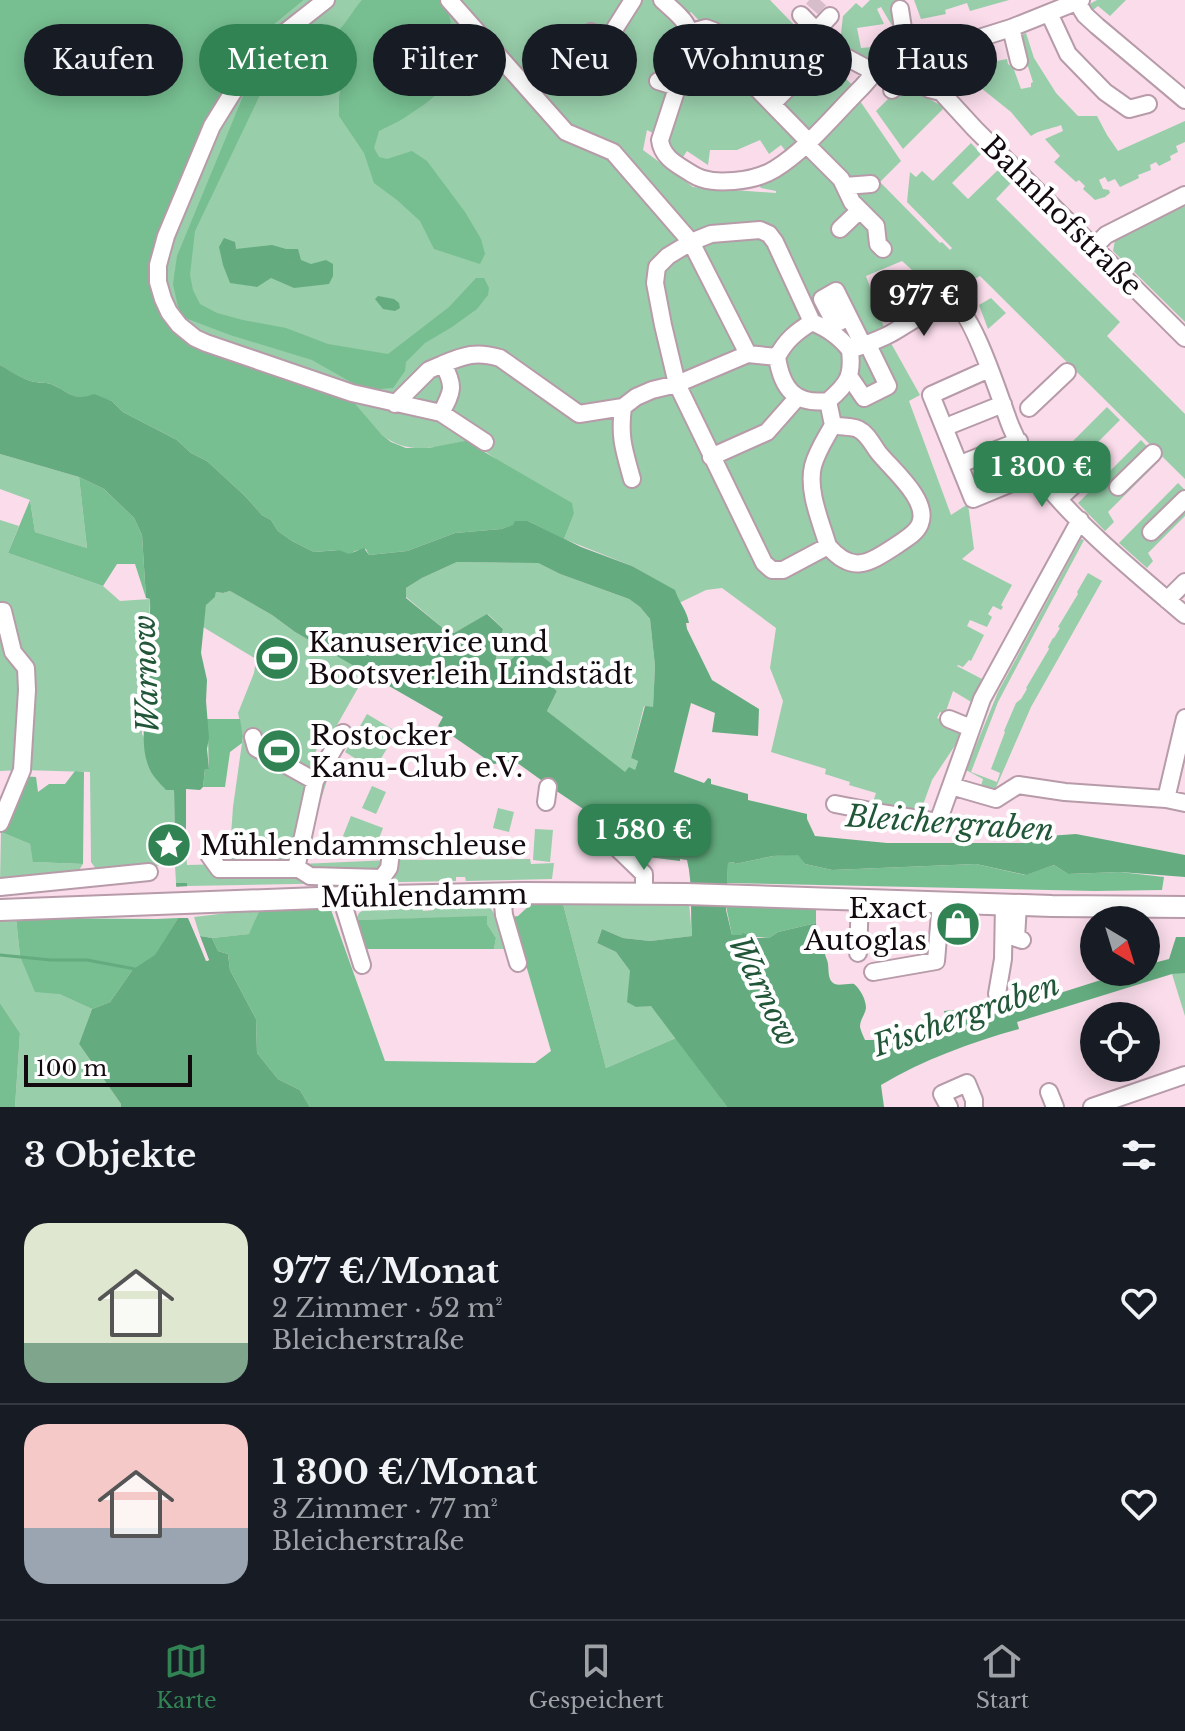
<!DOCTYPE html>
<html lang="de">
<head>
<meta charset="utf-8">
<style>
  body { margin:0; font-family:"Libre Baskerville",serif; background:#20242c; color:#f1f3f6; height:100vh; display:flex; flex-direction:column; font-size:30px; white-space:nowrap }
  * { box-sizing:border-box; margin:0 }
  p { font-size:26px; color:#9ea1a6 }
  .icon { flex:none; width:44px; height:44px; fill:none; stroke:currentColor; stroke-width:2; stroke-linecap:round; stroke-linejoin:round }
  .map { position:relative; height:1107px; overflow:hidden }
  .sheet { display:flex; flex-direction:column; background:#171b24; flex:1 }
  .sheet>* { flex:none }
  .top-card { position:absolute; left:24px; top:24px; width:1138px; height:72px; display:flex; gap:16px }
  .needle { width:52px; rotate:142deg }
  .fabs { position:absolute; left:1080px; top:906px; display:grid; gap:16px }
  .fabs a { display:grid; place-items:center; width:80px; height:80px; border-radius:50%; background:#171b24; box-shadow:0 4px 20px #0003; font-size:40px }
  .scale { position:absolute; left:24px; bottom:20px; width:168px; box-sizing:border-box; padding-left:8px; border:4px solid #130a0f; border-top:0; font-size:22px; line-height:28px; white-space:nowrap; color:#130a0f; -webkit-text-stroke:6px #fff; paint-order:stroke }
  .price { position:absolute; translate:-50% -68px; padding:0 18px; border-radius:16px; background:#318354; color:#fff; font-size:26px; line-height:52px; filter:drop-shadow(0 2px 4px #0008) }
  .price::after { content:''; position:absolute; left:50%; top:48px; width:24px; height:18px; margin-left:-12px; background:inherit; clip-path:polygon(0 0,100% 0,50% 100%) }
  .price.active { background:#222; color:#fff }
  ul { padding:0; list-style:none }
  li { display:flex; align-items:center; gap:24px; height:200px; padding:0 24px }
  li+li { border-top:2px solid #363941 }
  li span { display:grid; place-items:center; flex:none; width:224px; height:160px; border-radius:24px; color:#555 }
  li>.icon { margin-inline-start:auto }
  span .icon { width:96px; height:96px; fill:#fffc; stroke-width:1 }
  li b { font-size:34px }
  h2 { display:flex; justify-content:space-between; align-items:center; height:96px; padding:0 24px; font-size:34px }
  .pill { padding:0 28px; border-radius:36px; background:#171b24; box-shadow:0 4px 20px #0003; font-size:28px; line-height:72px }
  .pill.active { background:#318354; color:#fff }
  .menu { display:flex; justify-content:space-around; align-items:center; height:112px; border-top:2px solid #363941; background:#171b24; font-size:22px; color:#9ea1a6 }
  .menu a { display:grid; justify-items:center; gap:4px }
  .menu .active { color:#318354 }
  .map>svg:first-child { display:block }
</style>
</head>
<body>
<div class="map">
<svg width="1185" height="1107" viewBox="0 0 1185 1107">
  <rect width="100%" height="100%" fill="#fadcea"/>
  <path fill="#98ceaa" d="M304 0H655L686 32 687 37 673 77 659 72 654 86 669 90 655 134 647 130 643 150 693 187 776 193V191L761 188 759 185 776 176 858 98 901 161 880 182 940 243 942 242 950 250 952 248 907 202 910 172 916 177 922 171 933 181 971 143 981 154 952 183 968 199 998 170 1011 183 996 199 1120 322 1107 336 1185 414V479L980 276 946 295 928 275 922 279 902 261 866 276 887 336 920 395 909 401 951 515 968 504 974 549 962 559 1012 585 1001 605 1003 607 1001 610 993 606 988 614 992 617 987 627 970 620 967 626 984 635 971 661 969 660 963 667 958 665 957 666 984 680 973 703 953 691 945 714 940 712 937 718 942 720 943 725 962 735 932 780 920 813 871 808 876 793 849 785 850 782 825 774 826 769 771 752 783 701 770 668 776 628 722 588 706 590 679 603 674 590 632 566 564 539 574 514 469 440C437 447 409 457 381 434L208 351 239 384 27 218 151 280 242 66 265 32Z
    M668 0H770L855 88 807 135 725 49 723 58 799 136 801 140 788 154 781 145 769 154 760 140 737 150H710L708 165 687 151 681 160 667 150 666 138 697 39 704 36H713L722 28 704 26 691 12 683 17Z
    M870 0H900L894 2 901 28 894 29 881 7 877 9 884 24 857 28 861 48 872 47 873 52H875V64L862 58 840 43 843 16 856 3 862 8Z
    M914 0H1009L970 11 967 3 945 10 946 14 921 19Z
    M1097 0H1126L1110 16 1098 6 1092 11 1088 5Z
    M1026 33 1034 58 1056 93 1078 116H1097L1107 135 1118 151 1185 121V142L1176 146 1178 152 1170 156 1171 160 1159 166 1156 162 1150 165 1151 170 1138 175 1139 178 1120 187 1115 179 1108 182 1105 177 1099 180 1103 189 1109 190 1110 193 1105 197 1095 200 1083 189 1085 186 1079 180 1076 182 1054 162 1060 156 1045 139 1063 131 1061 125C1051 129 1039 130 1031 136L1011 112 971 80 979 59 984 60 996 58 997 61 1007 59 1008 64 1013 67 1021 89 1031 87V83L1033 82 1018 36Z
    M903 84 940 105 943 109 903 149 876 111Z
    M1185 206V322L1113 251 1115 240Z
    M991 298 1006 313 988 329 979 305Z
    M1107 407 1120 420 1068 472 1071 477 1067 487 1046 462 1055 452 1059 455Z
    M1141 440 1160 460 1108 512 1114 522 1105 531 1078 503Z
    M0 454 79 477 87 548 35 532 30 500 0 489Z
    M1178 483 1185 490V516L1148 553 1153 561 1147 568 1119 543Z
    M0 520 19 526 8 553 103 586 120 601 150 599 148 650 143 693 142 734 174 789 175 841H186L187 865 229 864 233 807 243 736 238 713 254 673 256 659 203 627 206 604 215 597 216 592 223 593 230 591 272 615 295 632 367 672 328 741 323 739 313 756 332 764 301 864 390 860 530 859 531 864 554 863 552 879 466 881 465 877H456V881L187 886 186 883H176L175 865 96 869 91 862 90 772 22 770 0 771Z
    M1081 539 1084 540 998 702 971 772 997 782 1000 773 991 769 1005 732 1004 731 1016 703 1021 699 1027 689 1026 688 1049 649 1048 647 1053 638H1054L1060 628 1058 627 1078 594 1077 592 1088 573 1102 581 1031 707 994 792 980 789 983 779 966 770 998 692Z
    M457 562 538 563 560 574 629 599 640 607 650 619 655 666 653 708 644 706 631 758 638 761 635 770 625 773 547 711 557 691 550 686 526 644 502 671 495 663 503 629 488 614 454 633H449L406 597V588L422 578Z
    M367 714 397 732 374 770 345 752Z
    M372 786 386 792 376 814 362 808Z
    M498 808 514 812 509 832 493 828Z
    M351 816 383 828 375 849 343 836Z
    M535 829 553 830 550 862 533 860Z
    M1 832 30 844 34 862 83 864 76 875 0 882Z
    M689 903 692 936 650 941 623 938 602 929 597 943 616 952 630 971 636 1007 651 1005 676 1038 606 1068 563 904Z
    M489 906 496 916 506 949H494L496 938 487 924V917L356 920 359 913 367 908 422 907 423 911 434 910V907Z
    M260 909 250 934 212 938 200 936 194 917Z
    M0 918H16L20 956 59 994 92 1009 79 1044 121 1104V1107H15L20 1033 0 1003Z
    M1182 972 1185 973V1016L1172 974Z"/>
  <path fill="#77bf91" d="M0 0H304L265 32 242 66 154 257 172 326 190 344 215 355 350 398 381 434 391 442 406 448H429L469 440 481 450 572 503 574 514 564 539 528 521 501 529 455 533 407 551 369 555 366 549 355 551 349 555 338 550 314 552 292 541 278 531 271 520 262 515 245 496 207 461 191 453 177 440 123 412 112 401 94 395C74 402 69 392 53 385 47 382 41 383 35 382 23 380 10 371 0 365Z
    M362 0H439L447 8 451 23 441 31 420 36 404 47 406 59 419 75 434 72 461 52 479 48 486 59 464 72 425 104 401 120 379 131 374 148 379 157 387 159 412 151 427 161 465 212 481 239 485 254 480 264 434 249 420 221 397 200 374 183 364 153 339 116V98L342 79 329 68 316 63 294 65 281 71 260 95 195 231 190 275 193 290 200 304 217 313 243 320 286 328 328 344 388 354 449 307 476 278H484L489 288 488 295 477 309 452 327 425 343 406 362 405 371 393 388 379 389 356 385 312 360 230 335 180 316 173 284 177 256 251 77C266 59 280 46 303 43 311 43 322 43 328 39 343 31 351 12 362 0Z
    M79 477 104 489 134 518 142 535 146 598 135 564H117L103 586 8 553 30 500 35 532 87 548Z
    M206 719H240L243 736 242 743 230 752 225 787H203L205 769H209C208 752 209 736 206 719Z
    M75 771 84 772 83 864 33 862 30 844 1 832 19 776 36 777 38 792 49 784H65Z
    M798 854 805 864 832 870 976 864 1025 875 1054 865 1068 874 1120 872 1164 877 1162 890 1095 891 727 883 728 863 734 862 735 864 773 856Z
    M532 903 563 904 606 1068 676 1038 727 1107H310L300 1090 278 1079 257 1053 256 1019 230 970 228 954 218 951 212 938 249 934 260 909 330 907 385 1061 535 1063 551 1051 512 917 518 916Z
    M726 906 816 909V923L778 932 769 938 732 935Z
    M487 916V924L496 938 494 949H365L356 920Z
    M16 918 156 919 178 918 155 956 133 969 110 1002 92 1009 59 994 35 992 20 956Z
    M0 1003 20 1033 15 1107H0Z"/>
  <path fill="#64ac7f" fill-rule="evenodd" d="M224 238 235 242 236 249 272 245 286 249H298L301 260 311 264 326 260 333 264V276L329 284 294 288 271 278 257 287 230 283 223 265 219 247Z
    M378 296 394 299 399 303 400 308 395 311 383 309 375 299Z
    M0 365C11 371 23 380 35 382 41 383 47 382 53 385 69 392 74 402 94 394L112 401 123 412 177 440 191 453 207 461 245 496 262 515 271 520 278 531 292 541 314 552 339 550 349 554 364 548 369 555 407 551 455 533 501 529 513 525 515 521H528L581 547 632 566 675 590C679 603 687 610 689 623H686L687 629 712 680 759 709 758 736 712 732 715 713 691 703 674 772 704 783 708 778 711 779V784L748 794V800L807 814V819L815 836 887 843H1028L1048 836 1076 834 1185 855V877L1120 872 1068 874 1054 865 1026 875 976 864 832 870 805 864 798 855 773 856 735 864 734 862 728 863 726 910 732 935H742V933L757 938H769L778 932 816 923C817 941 822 944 827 960 830 967 826 980 835 984 839 986 849 983 854 984 860 989 866 999 866 1008 865 1015 860 1019 860 1027 861 1031 863 1036 865 1040H877L907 1030 911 1031 922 1021 930 1019 933 1023 941 1027 947 1021 944 1011 954 1010 967 1020 991 1015 1126 972H1146V965L1169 959 1176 937H1185V973L1172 974 1017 1022 1019 1029C972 1042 923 1060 881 1085L884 1107H727L651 1006 636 1007 627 1002 630 971 616 952 597 943 602 929 623 938 650 941 692 936C690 911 693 884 687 860L680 859V861L648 857 613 829 555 790 516 762 493 764 438 726 443 717 295 632 272 615 230 591 223 593 216 592 215 597 206 605 201 653 207 680 206 701 209 738 207 749 209 769H205L203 787 200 790 186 789V841H175L174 790H166C159 782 151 775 148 765 142 749 144 733 144 716 144 677 151 638 150 599L146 598 142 535 134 518 104 489 79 477 0 454ZM457 562 538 563 560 574 629 599 640 607 650 619 655 666 653 707 645 706 631 758 638 761 635 770 629 767 625 772 547 711 557 691 551 686 558 669 527 644 501 670 495 663 503 629 487 614 454 633H449L406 598V588L422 578Z
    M176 883H187L188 917 206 961 209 960 200 936 212 938 218 951 228 954 230 970 256 1019 257 1053 278 1079 300 1090 310 1107H121V1104L79 1044 92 1009 110 1002 133 969 155 955 178 918Z"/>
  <path fill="#fadcea" d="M191 886 192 916 209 960 207 961 188 918H173L172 887Z"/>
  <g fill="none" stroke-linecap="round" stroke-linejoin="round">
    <path stroke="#64ac7f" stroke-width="3" d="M0 955 51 960H87L135 969"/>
    <path stroke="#d7bcc9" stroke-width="16" stroke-dasharray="16 8" stroke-linecap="butt" d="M812 9 820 0"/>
    <g stroke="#b79ba9" stroke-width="20">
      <path id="minor" d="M326 0 256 55 212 126 166 236 158 265V282L163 299 169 312 179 325 195 338 206 343 352 393 441 413C453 391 455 386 443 364 465 355 476 351 500 358L579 414 623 407
        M449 0 566 132 613 152 691 242 668 256 657 267 655 283 663 325 677 384 764 563 772 570H783L828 546C821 522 807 491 813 466 817 451 826 438 833 425L828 401C848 384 853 376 850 350 863 345 877 341 890 334 903 327 937 303 950 304 972 304 1002 406 1011 427 1018 443 1027 462 1038 475 1079 527 1135 572 1185 615
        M662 0C677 14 692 23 691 45L660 140C662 158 678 165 692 174 705 182 719 182 734 181 748 180 762 177 775 169 807 149 833 116 860 89 869 80 875 70 886 63L929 89 941 92
        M1077 2 1085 15 1097 26 1185 100
        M900 9 907 54
        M1049 13 1068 54 1105 92 1129 109 1148 104
        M801 15 831 46 844 56 874 72
        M1011 28 1019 61
        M816 31 830 16
        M591 32 607 41 633 0
        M691 32 706 28 714 31
        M882 58 960 44 1011 28 1081 0
        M736 67 808 141
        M742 72 764 49
        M658 81 677 87
        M892 90 907 76
        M941 92 975 129 1185 338
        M941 92 940 86 960 44
        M773 103 801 75
        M806 144 841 179 852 202 876 226 878 244 883 249
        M845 186 871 184
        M840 229 860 210
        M1094 247 1106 235 1185 195
        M849 317 835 324 822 299 836 291 863 345
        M748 354 691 242 711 234 760 230 769 234 775 242 812 322
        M777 357C782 389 795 405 828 401
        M989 369 931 395 973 499 1036 473
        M849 376 864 398 888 386 867 343
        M395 404 429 370 443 364
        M1029 408 1067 372
        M441 413 485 442
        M953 424 1003 404
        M711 457 767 432 797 398
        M968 461 1019 441
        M632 479C624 450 619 437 623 407L636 397 652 390 677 384 748 354 777 357C786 340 796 332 812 322 828 329 839 336 850 350
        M1118 487 1153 453
        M1059 499 1075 484
        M1151 532 1185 499
        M828 546C853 575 869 563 897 545 905 539 916 534 920 524 930 500 891 469 878 452 872 444 868 434 858 429 851 426 840 427 833 425
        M1167 600 1185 582
        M0 611H3L13 652 26 668 27 690 22 770 0 823
        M949 719 971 728
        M253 737 256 748 315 781 297 864 299 869
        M315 781 343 733
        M951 786 996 799 1018 785 1065 792 1166 799 1185 803
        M1166 799 1185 718
        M546 802 548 787
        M835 804 881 813 938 822 982 699 1080 520
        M591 833 614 845 644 874V894
        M209 855 219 869H299L310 876 382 878
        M385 886 382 878 389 868 391 853
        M0 887 149 872
        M502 894 504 915 518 963
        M344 897V907L362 965
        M1018 905 1016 938 1022 940
        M858 953 860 900
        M873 972 936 961 941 902
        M997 994 1003 959 1004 904
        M1049 1092 1055 1107
        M949 1107 942 1094 967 1083 974 1100V1107
        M1092 1107 1185 1075"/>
    </g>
    <g stroke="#b79ba9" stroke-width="24">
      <path id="major" d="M0 910 344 897 524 893 686 894 1052 906 1185 907"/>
    </g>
    <use href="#minor" stroke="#fff" stroke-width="16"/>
    <use href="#major" stroke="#fff" stroke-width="20"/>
  </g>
  <defs>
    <g id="stadium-disc" transform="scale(2.3)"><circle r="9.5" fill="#318354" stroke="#fff"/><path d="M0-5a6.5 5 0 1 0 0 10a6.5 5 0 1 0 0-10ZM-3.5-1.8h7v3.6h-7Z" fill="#fff"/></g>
    <g id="sight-disc" transform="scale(2.3)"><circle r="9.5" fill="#318354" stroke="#fff"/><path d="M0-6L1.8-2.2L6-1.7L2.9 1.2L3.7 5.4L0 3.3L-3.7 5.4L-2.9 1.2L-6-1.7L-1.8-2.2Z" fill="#fff"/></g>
    <g id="shop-disc" transform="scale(2.3)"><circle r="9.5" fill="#318354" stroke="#fff"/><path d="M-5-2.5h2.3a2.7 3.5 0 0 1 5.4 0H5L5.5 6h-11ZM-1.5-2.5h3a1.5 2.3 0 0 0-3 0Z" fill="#fff"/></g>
  </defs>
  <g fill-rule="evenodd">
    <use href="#stadium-disc" x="277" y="658"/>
    <use href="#stadium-disc" x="279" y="751"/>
    <use href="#sight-disc" x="169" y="845"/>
    <use href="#shop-disc" x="958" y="924"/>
  </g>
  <g text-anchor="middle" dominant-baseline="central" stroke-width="8" stroke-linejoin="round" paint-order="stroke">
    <g font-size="28" fill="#130a0f" stroke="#fff">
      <text transform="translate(1062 216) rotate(45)">Bahnhofstraße</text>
      <text transform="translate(424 896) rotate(-1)">Mühlendamm</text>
    </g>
    <g font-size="28" fill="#130a0f" stroke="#fff" text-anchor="start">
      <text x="308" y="642">Kanuservice und<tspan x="308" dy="32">Bootsverleih Lindstädt</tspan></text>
      <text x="310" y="735">Rostocker<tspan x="310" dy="32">Kanu-Club e.V.</tspan></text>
      <text x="200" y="845">Mühlendammschleuse</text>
      <text x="927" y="908" text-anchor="end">Exact<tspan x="927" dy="32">Autoglas</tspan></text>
    </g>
    <g font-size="30" font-style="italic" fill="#215738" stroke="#fff">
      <text transform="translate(146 674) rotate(-92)">Warnow</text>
      <text transform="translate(950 823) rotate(4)">Bleichergraben</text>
      <text transform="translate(764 991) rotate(64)">Warnow</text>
      <text transform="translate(966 1015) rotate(-19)">Fischergraben</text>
    </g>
  </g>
</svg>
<div class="fabs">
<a><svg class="needle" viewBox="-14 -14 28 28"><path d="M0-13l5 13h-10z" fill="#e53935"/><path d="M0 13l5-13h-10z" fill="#9ea1a6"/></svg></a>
<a><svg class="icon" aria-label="locate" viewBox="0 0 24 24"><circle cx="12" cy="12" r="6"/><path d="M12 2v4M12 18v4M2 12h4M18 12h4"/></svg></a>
</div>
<div class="scale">100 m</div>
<b class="price active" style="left:924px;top:338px">977 €</b>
<b class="price" style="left:1042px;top:509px">1 300 €</b>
<b class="price" style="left:644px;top:872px">1 580 €</b>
<div class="top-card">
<a class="pill">Kaufen</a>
<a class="pill active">Mieten</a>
<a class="pill">Filter</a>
<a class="pill">Neu</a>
<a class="pill">Wohnung</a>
<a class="pill">Haus</a>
</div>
</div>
<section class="sheet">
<h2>3 Objekte<svg class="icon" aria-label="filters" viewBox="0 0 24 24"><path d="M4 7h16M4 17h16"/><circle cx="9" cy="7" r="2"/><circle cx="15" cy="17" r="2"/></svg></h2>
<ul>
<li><span style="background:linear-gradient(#dfe7d0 75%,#7fa58c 0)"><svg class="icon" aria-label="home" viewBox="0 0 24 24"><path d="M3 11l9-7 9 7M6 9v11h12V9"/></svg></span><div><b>977 €/Monat</b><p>2 Zimmer · 52 m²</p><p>Bleicherstraße</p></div><svg class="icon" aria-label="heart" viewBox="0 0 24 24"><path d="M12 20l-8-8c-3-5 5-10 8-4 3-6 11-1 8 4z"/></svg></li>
<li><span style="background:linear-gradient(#f6c9c9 65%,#9aa5b1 0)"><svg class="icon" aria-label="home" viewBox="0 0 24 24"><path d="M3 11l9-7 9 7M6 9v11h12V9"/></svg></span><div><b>1 300 €/Monat</b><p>3 Zimmer · 77 m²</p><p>Bleicherstraße</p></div><svg class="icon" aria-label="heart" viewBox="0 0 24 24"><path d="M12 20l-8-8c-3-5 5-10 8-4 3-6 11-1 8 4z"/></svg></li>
</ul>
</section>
<nav class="menu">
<a class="active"><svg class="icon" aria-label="map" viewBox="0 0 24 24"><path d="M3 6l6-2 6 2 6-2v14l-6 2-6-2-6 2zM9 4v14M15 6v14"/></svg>Karte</a>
<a><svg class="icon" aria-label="saved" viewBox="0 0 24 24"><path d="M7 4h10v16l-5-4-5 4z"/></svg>Gespeichert</a>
<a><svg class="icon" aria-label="home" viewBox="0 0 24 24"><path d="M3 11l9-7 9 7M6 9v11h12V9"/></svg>Start</a>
</nav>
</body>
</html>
